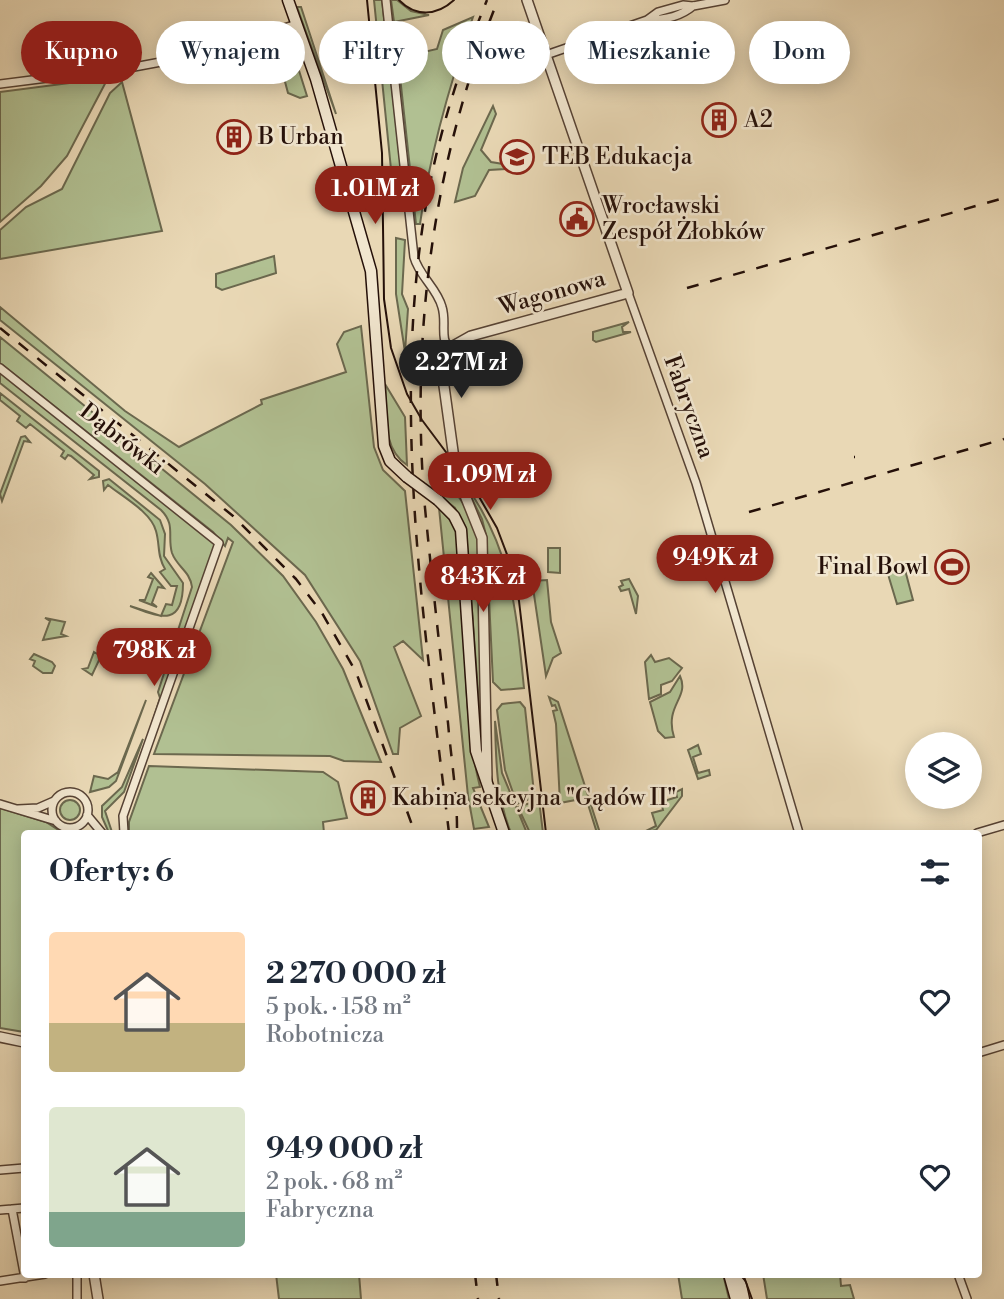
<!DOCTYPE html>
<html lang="pl">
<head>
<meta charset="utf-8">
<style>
  body { margin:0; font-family:"Libre Bodoni",serif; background:#f6f6f7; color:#1f2937; height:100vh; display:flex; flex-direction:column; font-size:26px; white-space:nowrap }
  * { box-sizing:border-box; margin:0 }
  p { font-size:23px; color:#747a83 }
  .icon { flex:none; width:38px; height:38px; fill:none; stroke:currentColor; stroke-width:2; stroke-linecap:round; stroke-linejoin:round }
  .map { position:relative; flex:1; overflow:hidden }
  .panel { position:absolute; left:21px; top:830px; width:961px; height:448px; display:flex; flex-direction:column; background:#fff; border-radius:7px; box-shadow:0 4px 18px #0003 }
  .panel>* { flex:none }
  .guide { position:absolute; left:21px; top:21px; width:962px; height:63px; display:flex; gap:14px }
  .tools { position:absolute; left:905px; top:732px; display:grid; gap:14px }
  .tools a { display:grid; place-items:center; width:77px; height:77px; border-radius:50%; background:#fff; box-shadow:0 4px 18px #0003; font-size:35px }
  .price { position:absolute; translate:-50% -60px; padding:0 16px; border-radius:24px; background:#8f2418; color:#fff; font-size:23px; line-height:46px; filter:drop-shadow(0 2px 4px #0008) }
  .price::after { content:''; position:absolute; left:50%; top:42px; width:21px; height:16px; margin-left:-10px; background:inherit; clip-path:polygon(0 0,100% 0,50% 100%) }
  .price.selected { background:#222; color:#fff }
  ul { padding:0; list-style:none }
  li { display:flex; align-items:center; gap:21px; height:175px; padding:0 28px }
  li span { display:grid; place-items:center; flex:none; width:196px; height:140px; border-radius:7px; color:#555 }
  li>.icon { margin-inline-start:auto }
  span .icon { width:84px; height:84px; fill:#fffc; stroke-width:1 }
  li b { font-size:30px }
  h2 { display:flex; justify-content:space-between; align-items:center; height:84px; padding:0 28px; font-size:30px }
  .chip { padding:0 24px; border-radius:32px; background:#fff; box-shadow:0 4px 18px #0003; font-size:24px; line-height:63px }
  .chip.selected { background:#8f2418; color:#fff }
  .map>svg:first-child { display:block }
</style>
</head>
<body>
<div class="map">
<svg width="1004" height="1299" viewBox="0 0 1004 1299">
  <rect width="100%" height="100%" fill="#e9d8b5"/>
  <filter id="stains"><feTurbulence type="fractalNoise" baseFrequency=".00286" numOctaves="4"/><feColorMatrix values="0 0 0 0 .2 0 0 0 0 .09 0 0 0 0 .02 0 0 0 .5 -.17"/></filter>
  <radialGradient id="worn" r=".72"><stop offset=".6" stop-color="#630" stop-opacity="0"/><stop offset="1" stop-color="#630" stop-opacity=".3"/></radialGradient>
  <path fill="#b1c092" stroke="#6b684e" stroke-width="2" d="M374 0H382L403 186 394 199Z
    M391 0H397L411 11 429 15 394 22Z
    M297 7H301L336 114Z
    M473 17C449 86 430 152 420 224H416L398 58 437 49 443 30Z
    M285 40 290 42 307 96 300 98 288 93 275 44Z
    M108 78 67 156 41 186 0 222V92Z
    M122 82 162 231 0 259V230L26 207 62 189 110 93Z
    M493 106 496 114 481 150 491 162 503 164 505 169 489 170 475 196 455 202 463 168Z
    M396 238 405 240 402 294 408 309 405 352 396 294Z
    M274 256 276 273 222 290 216 287V274Z
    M0 307 125 411 179 447 262 404 261 400 346 372 337 344 344 332 361 326 374 447 383 470 405 491 423 660 403 641 394 647 421 716 400 728 398 754H393L360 661 305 575 205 484 0 320Z
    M629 322 622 327 623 332H631L596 342 593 340V332Z
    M0 337 231 525 283 576 316 622 343 669 381 762 344 761 330 756 154 754 233 542 228 538 225 546 213 532 0 363Z
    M0 371 217 543 146 742 160 698 158 692 192 587C190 571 177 567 172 553 167 536 176 525 161 510L0 383Z
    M385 384 405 417 407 465C381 448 387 412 385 384Z
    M0 393 99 471V477L90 479 94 475 71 456 68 455 65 459 61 456 64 451 30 424 26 428 17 421 20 416 0 400Z
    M25 436 30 442 24 441 2 501 0 494 21 437Z
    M109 479 160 520 165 534 164 556 183 583C183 628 160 617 130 606L161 616 166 604 172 605 177 586H171L160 572 165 569C157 556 160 545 156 531 151 512 123 497 108 485L104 490 103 481Z
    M437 480 447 487H452L473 518 478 540 482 745 466 530 455 508 438 494Z
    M464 483C512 548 516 610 524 688L501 690 493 682 486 535 482 519Z
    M439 508 453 523 456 532C469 616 459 704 480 787L473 788 489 827 474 829 468 796Z
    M548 548H560V573L548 572Z
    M904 566 913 600 897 604 887 571Z
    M151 573 164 588 158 587 152 603 157 607 139 600H145L153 579 148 577Z
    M629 579 638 596 636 614 629 589 621 591 619 587 623 585 621 581Z
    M547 580 551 622 561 653 553 658 546 676 532 581Z
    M45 618 65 622 61 634 66 636 43 640 50 621Z
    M94 652 101 656 92 675 83 669 88 668Z
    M34 654 52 662 55 666 52 673H43L33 666 35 661 30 659Z
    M651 655 655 662 669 658 682 668 672 681 661 685V694L649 699 645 662Z
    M680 676C690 698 664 705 674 737L665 738 658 731 650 702 670 692Z
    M549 697 558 702 600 833H597L586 798 560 803 556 724 553 711 557 710 555 705 552 706Z
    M146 700 116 781 109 787 90 792 94 776 108 779 118 772Z
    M520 702 525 708 534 793 532 798 517 804 505 770 497 710 502 704Z
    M495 721 502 773 527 833H511C496 796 496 761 495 721Z
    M143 739 124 792 105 811 112 832 109 833 102 817V806L122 787Z
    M698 745 701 754 693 757 698 773 709 770 710 775 698 779 688 750Z
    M149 766 323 772 338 782 347 818 323 822 324 833H129V822Z
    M682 789V796L656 830 642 833 656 826 652 813 663 810 661 802 677 797 676 792Z
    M60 810a10 10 0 1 1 20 0a10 10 0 1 1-20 0Z
    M539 800 543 833H530L518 807Z
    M0 808 46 822 63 833H24V1032L0 1028Z
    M276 1274H359L361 1299H279Z
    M678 1274H723L729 1299H682Z
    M763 1274H840L841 1286 850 1285 854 1299H767Z"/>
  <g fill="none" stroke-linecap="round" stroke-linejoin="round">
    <g stroke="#564234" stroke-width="10">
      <path id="minor" d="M386 0 414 257C419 276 437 288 442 307 447 323 439 337 450 351
        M648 20C664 20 680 17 693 6
        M546 55 647 20 658 12 683 5 693 6 725 0
        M0 84 134 67 193 56 297 24
        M628 293 696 483 799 833
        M0 368 219 543 123 816 124 833
        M52 810a18 18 0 1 1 36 0a18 18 0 1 1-36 0Z
        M0 804 56 821
        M18 809 38 808 54 801
        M87 815 102 833
        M977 833 1004 825
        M978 1053 1004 1045
        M0 1170 24 1168
        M12 1209 25 1278
        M0 1210 24 1208
        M958 1274 967 1299
        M0 1281 45 1274
        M77 1299V1274"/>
    </g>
    <g stroke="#564234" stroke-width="12">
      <path id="tertiary" d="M487 780 482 538 456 473 444 386 449 353 455 345 471 336 628 293 527 0
        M0 1037 24 1042
        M94 1274 98 1299"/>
    </g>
    <g stroke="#251009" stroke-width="13">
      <path id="secondary" d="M288 0 316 79 371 271 384 446 390 461 407 477
        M438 500 454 516 461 530 476 751 504 833
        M729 1274 736 1299
        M732 1274 741 1285 744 1299"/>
    </g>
    <use href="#minor" stroke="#f1e6cf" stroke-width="7"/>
    <use href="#tertiary" stroke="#f1e6cf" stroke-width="9"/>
    <use href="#secondary" stroke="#f1e6cf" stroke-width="10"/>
    <path stroke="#251009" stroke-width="2" d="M367 0 382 153 384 299 391 348 407 394 422 420 478 495 497 528 511 565 519 601 546 833
      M399 0C415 17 437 16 454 0
      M743 1274 752 1299"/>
    <path stroke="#251009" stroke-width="2.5" stroke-dasharray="12 12" stroke-linecap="butt" d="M687 288 1004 198
      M0 328 233 516 296 579 322 613 356 672 415 833
      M854 457H855
      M749 512 1004 439
      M457 828C457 793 451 758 448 723 440 651 432 580 425 508 410 336 433 159 498 0
      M449 833C424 620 389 401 429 188 442 123 462 61 487 0
      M475 1274 478 1299
      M496 1274 499 1299"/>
    <g stroke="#251009" stroke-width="13" stroke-linecap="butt">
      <path id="secondary-bridge" d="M407 477 438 500"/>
    </g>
    <use href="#secondary-bridge" stroke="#f1e6cf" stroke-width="10"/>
  </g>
  <defs>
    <g id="building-ring" transform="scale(1.75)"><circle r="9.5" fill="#f1e6cf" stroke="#8f2418" stroke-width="1.5"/><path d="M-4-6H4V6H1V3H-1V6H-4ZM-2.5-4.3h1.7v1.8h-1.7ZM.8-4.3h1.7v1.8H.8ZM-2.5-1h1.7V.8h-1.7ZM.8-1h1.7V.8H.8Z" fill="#8f2418"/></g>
    <g id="university-ring" transform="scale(1.75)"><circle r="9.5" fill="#f1e6cf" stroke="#8f2418" stroke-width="1.5"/><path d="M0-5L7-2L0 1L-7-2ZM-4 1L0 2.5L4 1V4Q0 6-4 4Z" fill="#8f2418"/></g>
    <g id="civic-ring" transform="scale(1.75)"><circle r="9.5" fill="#f1e6cf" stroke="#8f2418" stroke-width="1.5"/><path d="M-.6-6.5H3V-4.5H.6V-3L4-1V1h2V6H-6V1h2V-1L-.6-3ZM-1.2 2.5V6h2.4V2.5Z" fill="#8f2418"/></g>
    <g id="stadium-ring" transform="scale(1.75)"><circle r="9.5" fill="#f1e6cf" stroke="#8f2418" stroke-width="1.5"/><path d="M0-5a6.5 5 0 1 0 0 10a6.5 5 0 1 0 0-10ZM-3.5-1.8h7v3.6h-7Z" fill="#8f2418"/></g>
  </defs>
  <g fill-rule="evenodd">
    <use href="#building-ring" x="719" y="120"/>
    <use href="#building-ring" x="234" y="137"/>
    <use href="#university-ring" x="517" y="157"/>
    <use href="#civic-ring" x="577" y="219"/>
    <use href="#stadium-ring" x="952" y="567"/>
    <use href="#building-ring" x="368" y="798"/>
  </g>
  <g text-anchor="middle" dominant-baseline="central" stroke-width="5" stroke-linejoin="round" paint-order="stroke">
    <g font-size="23" fill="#251009" stroke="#f1e6cf" text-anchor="start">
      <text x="744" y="120">A2</text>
      <text x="258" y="137">B Urban</text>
      <text x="542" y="157">TEB Edukacja</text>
      <text x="602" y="206">Wrocławski<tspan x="602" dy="26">Zespół Żłobków</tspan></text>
      <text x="928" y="567" text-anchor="end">Final Bowl</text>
      <text x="392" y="798">Kabina sekcyjna "Gądów II"</text>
    </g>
    <g font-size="23" fill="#251009" stroke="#f1e6cf">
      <text transform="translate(552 293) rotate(-16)">Wagonowa</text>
      <text transform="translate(689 407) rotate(70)">Fabryczna</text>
      <text transform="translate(122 439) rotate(38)">Dąbrówki</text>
    </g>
  </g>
  <rect width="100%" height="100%" filter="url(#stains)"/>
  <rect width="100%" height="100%" fill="url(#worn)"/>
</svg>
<div class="tools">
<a><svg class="icon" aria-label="layers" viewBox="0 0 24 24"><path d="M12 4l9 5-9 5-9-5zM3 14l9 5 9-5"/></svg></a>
</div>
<b class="price" style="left:375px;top:226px">1.01M zł</b>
<b class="price selected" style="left:461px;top:400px">2.27M zł</b>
<b class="price" style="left:490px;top:512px">1.09M zł</b>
<b class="price" style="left:715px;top:595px">949K zł</b>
<b class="price" style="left:483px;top:614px">843K zł</b>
<b class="price" style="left:154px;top:688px">798K zł</b>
<div class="guide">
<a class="chip selected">Kupno</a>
<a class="chip">Wynajem</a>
<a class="chip">Filtry</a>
<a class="chip">Nowe</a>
<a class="chip">Mieszkanie</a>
<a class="chip">Dom</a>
</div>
<section class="panel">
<h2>Oferty: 6<svg class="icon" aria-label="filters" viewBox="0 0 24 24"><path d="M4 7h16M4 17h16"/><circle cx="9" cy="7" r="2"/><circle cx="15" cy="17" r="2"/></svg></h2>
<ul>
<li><span style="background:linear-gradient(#ffd9b3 65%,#c2b280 0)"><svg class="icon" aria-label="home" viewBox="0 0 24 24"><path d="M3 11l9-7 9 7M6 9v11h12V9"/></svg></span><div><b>2 270 000 zł</b><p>5 pok. · 158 m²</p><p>Robotnicza</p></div><svg class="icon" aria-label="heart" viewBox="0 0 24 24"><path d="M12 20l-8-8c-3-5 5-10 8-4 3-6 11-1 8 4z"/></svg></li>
<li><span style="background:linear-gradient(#dfe7d0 75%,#7fa58c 0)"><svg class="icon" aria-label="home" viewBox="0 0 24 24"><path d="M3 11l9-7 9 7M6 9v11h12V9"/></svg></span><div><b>949 000 zł</b><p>2 pok. · 68 m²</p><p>Fabryczna</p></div><svg class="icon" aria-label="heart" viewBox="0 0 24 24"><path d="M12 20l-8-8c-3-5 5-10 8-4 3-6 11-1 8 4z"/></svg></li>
</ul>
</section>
</div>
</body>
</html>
